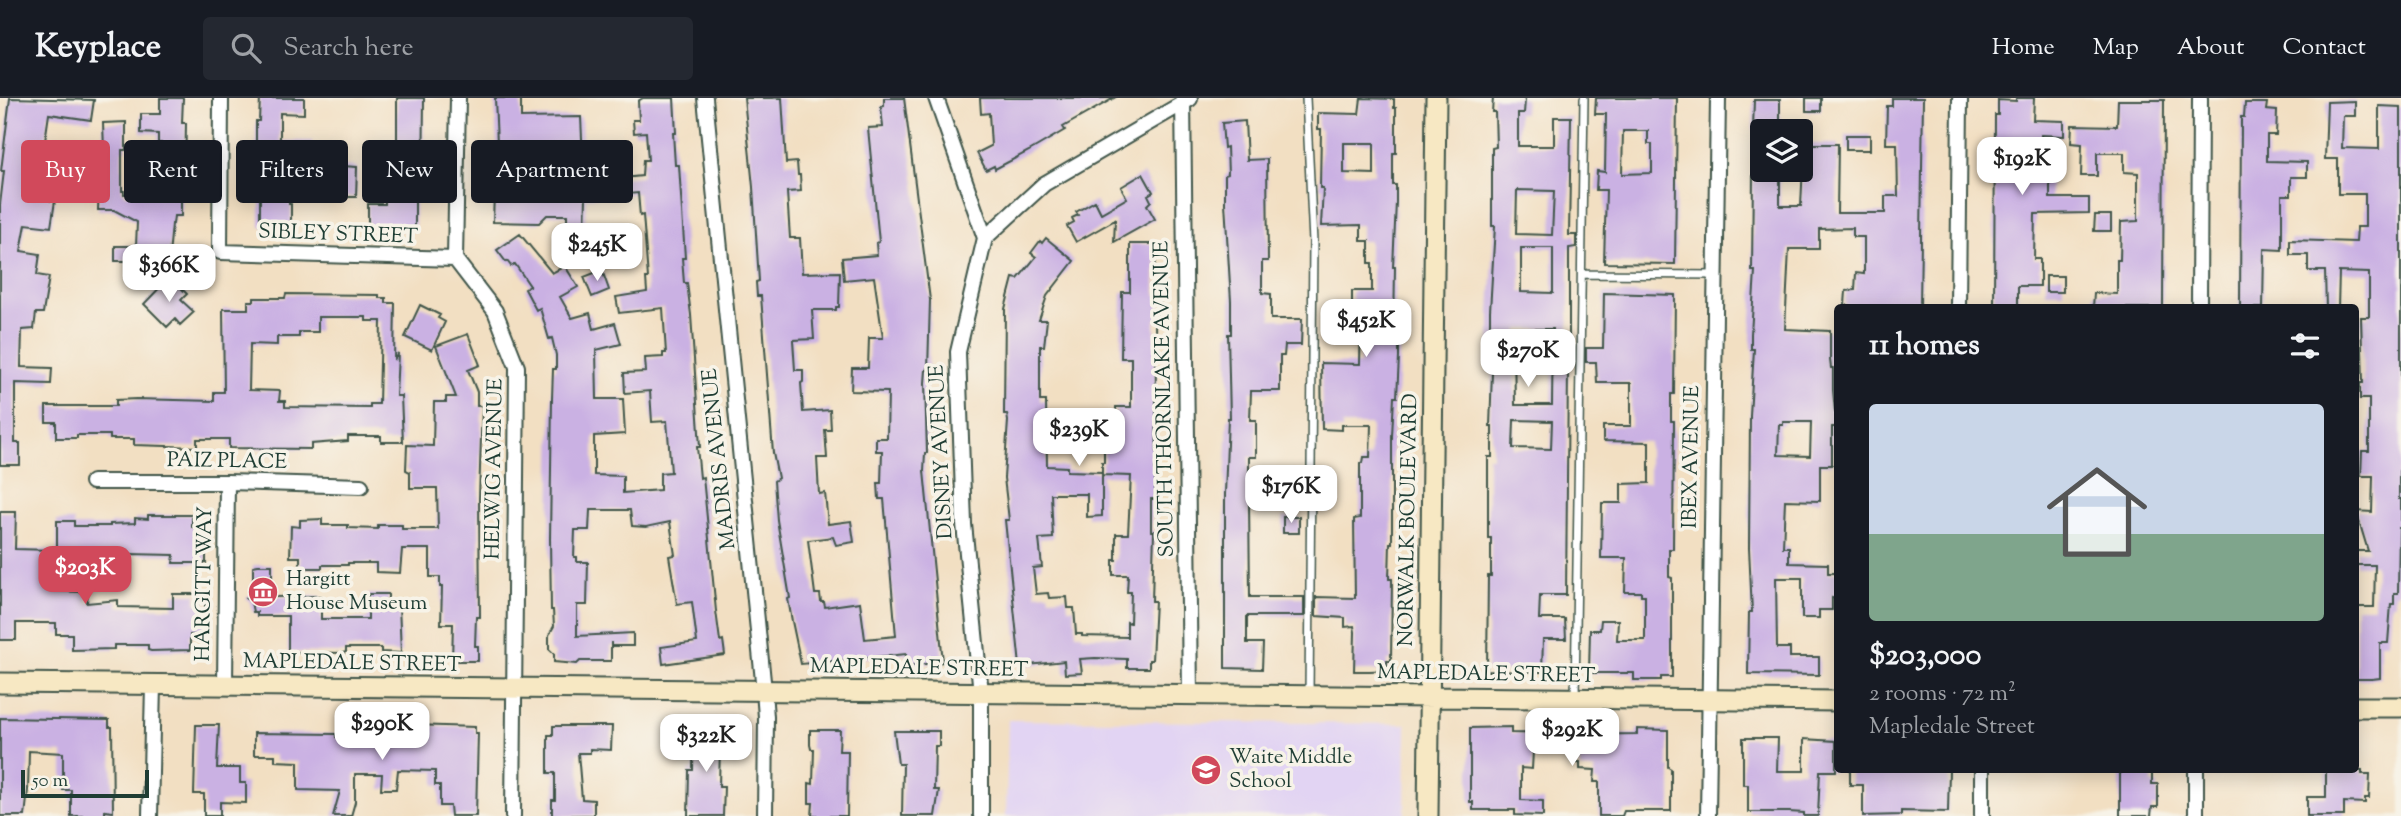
<!DOCTYPE html>
<html lang="en">
<head>
<meta charset="utf-8">
<style>
  body { margin:0; font-family:"Sorts Mill Goudy",serif; background:#242831; color:#f1f3f6; height:100vh; display:flex; flex-direction:column; font-size:26px; white-space:nowrap }
  * { box-sizing:border-box; margin:0 }
  p { font-size:23px; color:#9ea1a6 }
  .icon { flex:none; width:38px; height:38px; fill:none; stroke:currentColor; stroke-width:2; stroke-linecap:round; stroke-linejoin:round }
  .map { position:relative; flex:1; overflow:hidden }
  .side { position:absolute; left:1834px; top:206px; width:525px; height:469px; display:flex; flex-direction:column; background:#171b24; border-radius:7px; box-shadow:0 4px 18px #0003 }
  .side>* { flex:none }
  .hud { position:absolute; left:21px; top:42px; width:665px; height:63px; display:flex; gap:14px }
  .fabs { position:absolute; left:1750px; top:21px; display:grid; gap:14px }
  .fabs a { display:grid; place-items:center; width:63px; height:63px; border-radius:7px; background:#171b24; box-shadow:0 4px 18px #0003; font-size:35px }
  .scale { position:absolute; left:21px; bottom:18px; width:128px; box-sizing:border-box; padding-left:7px; border:4px solid #1f3d34; border-top:0; font-size:19px; line-height:24px; white-space:nowrap; color:#1f3d34; -webkit-text-stroke:5px #f7f3e8; paint-order:stroke }
  .price { position:absolute; translate:-50% -60px; padding:0 16px; border-radius:14px; background:#fff; color:#222; font-size:23px; line-height:46px; filter:drop-shadow(0 2px 4px #0008) }
  .price::after { content:''; position:absolute; left:50%; top:42px; width:21px; height:16px; margin-left:-10px; background:inherit; clip-path:polygon(0 0,100% 0,50% 100%) }
  .price.selected { background:#d1495b; color:#fff }
  ul { padding:0; list-style:none }
  li { display:grid; align-content:center; gap:14px; height:371px; padding:0 35px }
  li span { display:grid; place-items:center; height:217px; border-radius:7px; color:#555 }
  li>.icon { margin-inline-start:auto }
  span .icon { width:126px; height:126px; fill:#fffc; stroke-width:1 }
  li b { font-size:30px }
  h2 { display:flex; justify-content:space-between; align-items:center; height:84px; padding:0 35px; font-size:30px }
  .tag { padding:0 24px; border-radius:7px; background:#171b24; box-shadow:0 4px 18px #0003; font-size:24px; line-height:63px }
  .tag.selected { background:#d1495b; color:#fff }
  header { display:flex; align-items:center; gap:42px; box-sizing:border-box; height:98px; padding:0 35px; background:#171b24; border-bottom:2px solid #363941 }
  header strong { font-size:33px }
  nav { display:flex; gap:38px; margin-inline-start:auto; font-size:24px }
  .search { width:490px; height:63px; background:#242831; display:flex; align-items:center; gap:18px; box-sizing:border-box; padding:0 24px; border-radius:7px; color:#9ea1a6; font-size:26px }
  .map>svg:first-child { display:block }
</style>
</head>
<body>
<header>
<strong>Keyplace</strong>
<div class="search"><svg class="icon" aria-label="search" viewBox="0 0 24 24"><circle cx="10" cy="10" r="6"/><path d="M15 15l6 6"/></svg>Search here</div>
<nav><a>Home</a><a>Map</a><a>About</a><a>Contact</a></nav>
</header>
<div class="map">
<svg width="2401" height="718" viewBox="0 0 2401 718">
  <rect width="100%" height="100%" fill="#f7f3e8"/>
  <filter id="ink" filterUnits="userSpaceOnUse"><feTurbulence type="fractalNoise" baseFrequency=".0143" numOctaves="2"/><feDisplacementMap in="SourceGraphic" scale="14" xChannelSelector="R" yChannelSelector="G"/><feConvolveMatrix kernelMatrix="1 2 1 2 8 2 1 2 1" color-interpolation-filters="sRGB"/></filter>
  <filter id="wash" filterUnits="userSpaceOnUse"><feTurbulence type="fractalNoise" baseFrequency=".00686" numOctaves="4" result="noise"/><feDisplacementMap in="SourceGraphic" scale="28" xChannelSelector="R" yChannelSelector="G"/><feGaussianBlur stdDeviation="1.57" result="paint"/><feColorMatrix in="noise" values="0 0 0 0 0 0 0 0 0 0 0 0 0 0 0 0 0 1.4 0 .05"/><feComposite in="paint" operator="in"/></filter>
  <g filter="url(#wash)">
    <rect width="100%" height="100%" fill="#f2dfc2"/>
    <path fill="#e2d4f3" d="M1008 622 1406 626 1405 718H1006Z"/>
    <g id="blocks">
      <path fill="#cab1e3" fill-rule="evenodd" d="M10 0 94 2 91 22 49 16 45 43 104 51 103 25 126 24V52H122V93H124V96H157L158 77H161V45H158V36L141 35V16H160V0H183L182 25H186L185 81H181V118H174L173 126H172L167 179 145 178 143 163H115V148H136L137 124 114 112H98L100 64 57 58 51 103H55L51 129 26 126 21 153 40 156 37 177 49 179 43 215H36L34 231 22 232 21 269 52 270 51 286 15 285V345H20V367H0V107L4 73H1Z
        M260 0H304V16L280 15V43H312V59H290L289 106H291V125H283V129H260V86H256V23H259Z
        M397 0H424L423 87H415V133L368 132V106H385V66L397 65Z
        M495 0H520L521 2V20L581 19 584 84 642 78 643 62H648L646 34 634 35 633 22H639L638 3 643 0H674L676 35H673L675 67H679L685 160H682L684 185H687L691 217 700 349H697L700 380 703 379 716 513 720 543 723 542 725 557 663 566 661 549 697 544 692 504 677 506 669 458 675 457 670 424 646 429 632 428 630 412H590L589 432H575L574 459H577V464H588L587 507H577V538L633 535V548H611V544V563H580L577 566 554 564V556L549 551V537L554 528 553 512H551L550 441 552 301 553 271H556V257L552 240 549 241 540 210 536 212 525 191 530 188 515 166 511 168 507 163 506 164 497 152 520 136 552 175 565 168 578 189 560 199 572 220 590 215 594 231 615 225 621 246 596 252 597 301H623L625 336 594 338V377L623 378V395L660 392V375L671 374 667 323 652 324 650 293 625 295 624 275 646 274 645 260 663 259V255H666L663 210 619 215 616 199 647 194 646 180H648L643 117 640 118 638 95 586 100 585 133H567V117H547L539 125 493 124 495 67 498 68ZM536 52 564 53V98L536 97Z
        M744 0H782L786 65 797 64 798 77H800L801 93 787 94 790 140H800L802 175 840 174 839 209H836V212H812L814 241 793 242 795 272H803V284L801 285 803 314 830 312 831 332H825L827 360H817L819 396 825 395 828 426 851 423 854 444 836 447 833 439 808 442 815 496H820L821 504H824L825 509 860 504 865 541 896 538 884 401H879L878 385H881L882 353H876V340H887L888 294 851 293 852 270H868L869 240H883L874 179 844 182 842 160 877 157 876 145 879 144 868 30 883 29 881 9 884 8V0H904L930 202 928 272H926L925 285 927 355H925L924 373 943 564 907 568 906 556 801 566 792 523 788 501 790 500 777 422 774 383 778 380 773 355 761 198H757L756 184 759 183 753 89Z
        M980 0H1114L1063 29 1065 32 1029 53 995 71 994 68 986 72 977 55 991 48 989 15 981 16Z
        M1361 0 1394 1V10H1396V55H1393V87H1396V104L1393 169H1395L1394 234H1399V259L1397 299H1394L1392 338V445H1390L1389 481H1392L1391 563H1387V572L1370 573H1354L1355 534 1354 528 1345 529V520L1316 518V499L1355 500 1354 421 1360 420V365H1363L1364 359H1370L1371 327H1342V332L1322 331 1321 265 1360 266 1361 221H1352V193H1372V165H1369V143H1361V127L1321 128 1323 90H1320L1321 31H1318V15L1359 16ZM1344 45H1374V76L1344 75Z
        M1493 0H1523L1525 2 1524 15H1518V48H1554V19H1571L1569 137H1576V149L1569 150V250H1574V263H1569L1568 268 1566 497H1540L1539 521H1565L1566 541H1543L1542 574 1487 573 1488 478H1491V440H1488V359H1492V328H1490L1493 248 1490 249V213L1495 128H1492V50L1496 49 1495 14H1492ZM1517 92 1554 93 1552 137 1516 136ZM1521 150H1553V195L1521 194ZM1519 231H1553L1552 307H1515L1514 246H1518ZM1514 322 1552 323 1551 351 1513 350Z
        M1596 0H1677L1675 166 1604 165 1606 92H1596L1597 73 1605 74 1606 16H1595ZM1623 33H1648V46H1652V75L1622 76Z
        M1806 0H1821V13H1806Z
        M1892 0H1923L1920 210H1866L1845 207 1846 193 1855 192 1856 175 1864 176V139H1853V130L1819 131V151H1789L1785 231 1830 233V262L1831 270H1833V292L1835 314H1838V329H1832V367H1820V403L1785 402 1783 449H1789V465L1828 466V475H1838V501L1832 500V512H1819V520H1802V480H1776L1777 550H1790V559H1819V577L1748 576 1749 514H1752L1749 450 1750 318 1754 251H1751V236L1755 173H1752L1753 74H1780V108H1801L1804 46H1838L1837 115H1885V98H1898L1897 46H1886L1887 8H1892ZM1783 324H1811L1810 358 1778 357 1779 327H1783Z
        M2016 0H2034L2033 22 2064 23V38L2041 37V70H2050V100H2089V115L2035 116 2034 161H2040V188H2018V210H1994L1995 17H1998V2L2016 3Z
        M1754 2H1780V32H1753Z
        M2118 2H2164L2163 210H2093L2094 195 2117 196V162H2120L2121 124 2138 123V75L2124 74V55H2097V78H2081L2082 46 2071 45 2072 27 2117 28Z
        M2355 3V18H2343L2342 50 2379 51V8L2401 9V373H2399V401H2401V430H2399L2398 495H2394V506H2391L2388 545H2380V580L2372 581H2356V509H2374L2375 467H2356V453H2368L2356 413 2372 414 2373 378H2361L2362 353H2369V301H2360V285H2363L2361 219H2369V175L2339 174 2338 210H2326L2325 173H2308V157H2290V142L2356 144 2357 129H2365V96H2338V61H2325L2327 4Z
        M2245 5H2267L2266 12 2277 13 2276 37H2267V63L2307 64V79H2291V97H2282V152L2264 151 2263 210H2240L2241 19H2244Z
        M1245 23 1247 62 1267 61 1268 163H1262V195L1271 196V221H1302L1301 247H1285L1284 258H1280V293H1251L1250 322H1256V359H1249V386H1259V401L1249 402 1250 499H1304V518H1247V545H1263L1262 571 1225 570V396L1228 320H1230L1228 236H1231V203L1225 105V77L1228 76 1227 49 1224 50 1222 25Z
        M1846 37H1870V52H1846Z
        M342 68 357 69 356 99H343Z
        M1143 76 1153 94 1148 97 1151 103 1147 107 1155 121 1114 144 1115 122 1076 144 1067 128 1074 124 1072 120 1078 117 1076 114 1095 103 1101 115 1127 100 1121 89Z
        M2095 117H2111V133H2094Z
        M1046 140 1074 163 1047 198 1039 222H1047L1044 248H1040V303H1046L1047 368 1067 369V373L1102 374V418L1087 419V396H1051L1053 440 1039 441 1042 469 1033 470 1036 496 1048 495 1049 500 1067 499 1068 510H1074L1076 536H1082V538L1127 539V524L1130 525 1131 494H1127L1128 477H1113V462H1116V436H1128L1131 378 1102 377V364H1104V346H1116V309H1131V260H1121L1122 194H1130V146H1156L1155 191 1156 197H1160V214H1157V222H1155L1157 370H1155V401H1151V433H1154L1152 503H1155L1152 562H1149V570H1127V561L1095 560 1080 561 1082 575 1065 576 1064 563 1020 568 1005 422H1009L1004 380 1008 323 1007 316H1004L1005 211 1013 180 1018 181 1036 159 1031 155 1040 143 1042 145Z
        M602 172 609 192 592 199 584 179Z
        M2046 178H2063V194H2046Z
        M170 179 187 196 181 202 194 214 180 227 175 221 167 229 144 206Z
        M1604 195 1675 197 1674 296H1671V323H1674L1673 451H1669V479L1672 480V579H1661V582H1634V575H1589L1590 532H1600L1601 522H1618L1617 542H1645V497H1641V494H1625L1626 460H1601L1602 405H1621V386L1649 385V344L1603 343V328H1631V285H1597L1596 264H1586V250H1603Z
        M286 196 379 197V200H386V205H395L394 262 398 255 396 298H401L403 344H381V338H348V343L311 346V351L229 350V341H197V349L134 347V341H110V337H77V340H56V324H46V308H116V302L136 301 214 303V294H224L223 211H248V203H254V200H285ZM318 219H366V223H381L379 306H370V310L285 309V303H279L280 293 249 292 250 246 277 247V239H299V234H318Z
        M420 207 440 217 438 220 445 224 432 252 405 239Z
        M468 236 480 267 468 272 477 294V308H482L479 401 480 519H476L475 548H478V563H452L453 526H441L442 489H440V479H430V451H402L400 475 376 474V465H348V467H322V470H300V459H290L291 428 300 429V422L322 421V427H348V430L378 431V427H402V431H438L437 390H410V374L406 372 407 347 433 348 434 304H446V299H456L436 248Z
        M0 414H16L15 451 52 452 51 493 88 494 87 505 118 502V509L173 510V496H196V505H205V537H190V552L151 553 148 552V547H114V551L72 552V536H56V525H16V542H0Z
        M148 417H192V429H199V433H206V465H173L174 457 129 456V469L105 468V464L80 461V457L57 456V423H74V428H110V426L135 425V420L148 421Z
        M1283 419H1299V435H1283Z
        M258 467H272V485H275V499L321 498V521H368V496H388V507H399L401 555 381 554V550H346V554L343 555 288 554V518H257V514H253L251 504 246 500 253 494V468Z
        M0 620 109 622V629H112L113 714 105 713V718H71V692H63V655L29 653 28 692 25 718H0Z
        M196 627H219L217 670H240V685H246V705L220 704V718H204V696H194Z
        M413 627 475 629V635H478L476 718H451L450 708H440V687H435V673L398 672 396 691H381L382 676H355V704L351 718H333L340 693 298 692V664L275 663V657H254V635L336 636V639H364V637L413 636Z
        M553 628H612L611 652 590 651V655H578L582 701 594 702V717L552 718V702H555V675H548V637H553Z
        M1511 629V635L1559 636V632H1573V637L1637 636V631L1668 632V669L1671 671V713H1624L1622 718H1599V684H1594L1595 672 1580 671V664H1572L1573 654 1533 653 1532 671 1521 670V702L1543 703V718L1515 717V712H1473V704H1470V630Z
        M694 630 724 631V646H720L719 689H724L723 718H688L689 672H693Z
        M810 632H840L839 653H848L847 718H812L813 705H809V685L813 686 814 651H811L810 647Z
        M894 633H939V648H935L934 692H939L935 718H902L903 666H898Z
        M1743 640H1778L1777 673H1804V641L1836 643V673H1820L1818 718H1804V715L1789 714H1748V687H1743Z
        M1850 672H1949L1948 714 1901 713V717L1863 718V687H1850Z
        M2326 672H2362V676H2370L2369 700H2365V705L2344 704V718H2307V699H2326Z
        M2120 673H2152V686H2158V709H2152L2151 718H2120Z"/>
    </g>
  </g>
  <g filter="url(#ink)">
    <use href="#blocks" fill-opacity="0" stroke="#3f5549" stroke-width="2"/>
    <g fill="none" stroke-linecap="round" stroke-linejoin="round">
      <g stroke="#3f5549" stroke-width="10">
        <path id="lane" d="M1306 0 1313 144 1309 598
          M1582 176 1716 177
          M1575 600 1584 0"/>
      </g>
      <g stroke="#3f5549" stroke-width="18">
        <path id="street" d="M221 0 220 154 455 161
          M458 0 455 161 495 213 517 269 513 718
          M705 0 764 593 766 619 765 718
          M936 0 985 140 958 254 964 426 981 595V718
          M1183 0 1190 597
          M985 140 1044 86 1190 1
          M1958 210 1960 0
          M2199 210 2200 0
          M92 384H227L361 388
          M225 587 227 384
          M150 718 153 587
          M1708 718 1718 0
          M1982 718V672
          M2196 718V672"/>
      </g>
      <g stroke="#3f5549" stroke-width="23">
        <path id="secondary" d="M0 585 1838 603
          M2356 609H2401
          M1428 718 1436 0"/>
      </g>
      <use href="#lane" stroke="#fff" stroke-width="7"/>
      <use href="#street" stroke="#fff" stroke-width="14"/>
      <use href="#secondary" stroke="#f7e8c3" stroke-width="19"/>
    </g>
  </g>
  <defs>
    <g id="museum-disc" transform="scale(1.575)"><circle r="9.5" fill="#d1495b" stroke="#f7f3e8"/><path d="M0-6L6-3V-2H-6V-3ZM-5-1h2V3h-2ZM-1-1h2V3h-2ZM3-1h2V3H3ZM-6 4H6V6H-6Z" fill="#fff"/></g>
    <g id="school-disc" transform="scale(1.575)"><circle r="9.5" fill="#d1495b" stroke="#f7f3e8"/><path d="M0-5L7-2L0 1L-7-2ZM-4 1L0 2.5L4 1V4Q0 6-4 4Z" fill="#fff"/></g>
  </defs>
  <g fill-rule="evenodd">
    <use href="#museum-disc" x="263" y="494"/>
    <use href="#school-disc" x="1206" y="672"/>
  </g>
  <g text-anchor="middle" dominant-baseline="central" stroke-width="7" stroke-linejoin="round" paint-order="stroke">
    <g font-size="21" fill="#1f3d34" stroke="#f7f3e8">
      <text transform="translate(338 137) rotate(2)">SIBLEY STREET</text>
      <text transform="translate(1165 301) rotate(-91)">SOUTH THORNLAKE AVENUE</text>
      <text transform="translate(942 354) rotate(-93)">DISNEY AVENUE</text>
      <text transform="translate(1692 359) rotate(-89)">IBEX AVENUE</text>
      <text transform="translate(720 361) rotate(-96)">MADRIS AVENUE</text>
      <text transform="translate(227 364) rotate(1)">PAIZ PLACE</text>
      <text transform="translate(495 371) rotate(-89)">HELWIG AVENUE</text>
      <text transform="translate(1409 422) rotate(-89)">NORWALK BOULEVARD</text>
      <text transform="translate(205 486) rotate(-89)">HARGITT WAY</text>
      <text transform="translate(352 566) rotate(1)">MAPLEDALE STREET</text>
      <text transform="translate(919 571) rotate(1)">MAPLEDALE STREET</text>
      <text transform="translate(1486 577) rotate(1)">MAPLEDALE STREET</text>
    </g>
    <g font-size="21" fill="#1f3d34" stroke="#f7f3e8" text-anchor="start">
      <text x="286" y="482">Hargitt<tspan x="286" dy="24">House Museum</tspan></text>
      <text x="1229" y="660">Waite Middle<tspan x="1229" dy="24">School</tspan></text>
    </g>
  </g>
</svg>
<div class="fabs">
<a><svg class="icon" aria-label="layers" viewBox="0 0 24 24"><path d="M12 4l9 5-9 5-9-5zM3 14l9 5 9-5"/></svg></a>
</div>
<div class="scale">50 m</div>
<b class="price" style="left:2022px;top:99px">$192K</b>
<b class="price" style="left:597px;top:185px">$245K</b>
<b class="price" style="left:169px;top:206px">$366K</b>
<b class="price" style="left:1366px;top:261px">$452K</b>
<b class="price" style="left:1528px;top:291px">$270K</b>
<b class="price" style="left:1079px;top:370px">$239K</b>
<b class="price" style="left:1291px;top:427px">$176K</b>
<b class="price selected" style="left:85px;top:508px">$203K</b>
<b class="price" style="left:382px;top:664px">$290K</b>
<b class="price" style="left:1572px;top:670px">$292K</b>
<b class="price" style="left:706px;top:676px">$322K</b>
<div class="hud">
<a class="tag selected">Buy</a>
<a class="tag">Rent</a>
<a class="tag">Filters</a>
<a class="tag">New</a>
<a class="tag">Apartment</a>
</div>
<section class="side">
<h2>11 homes<svg class="icon" aria-label="filters" viewBox="0 0 24 24"><path d="M4 7h16M4 17h16"/><circle cx="9" cy="7" r="2"/><circle cx="15" cy="17" r="2"/></svg></h2>
<ul>
<li><span style="background:linear-gradient(#c9d6e8 60%,#7fa58c 0)"><svg class="icon" aria-label="home" viewBox="0 0 24 24"><path d="M3 11l9-7 9 7M6 9v11h12V9"/></svg></span><div><b>$203,000</b><p>2 rooms · 72 m²</p><p>Mapledale Street</p></div></li>
</ul>
</section>
</div>
</body>
</html>
